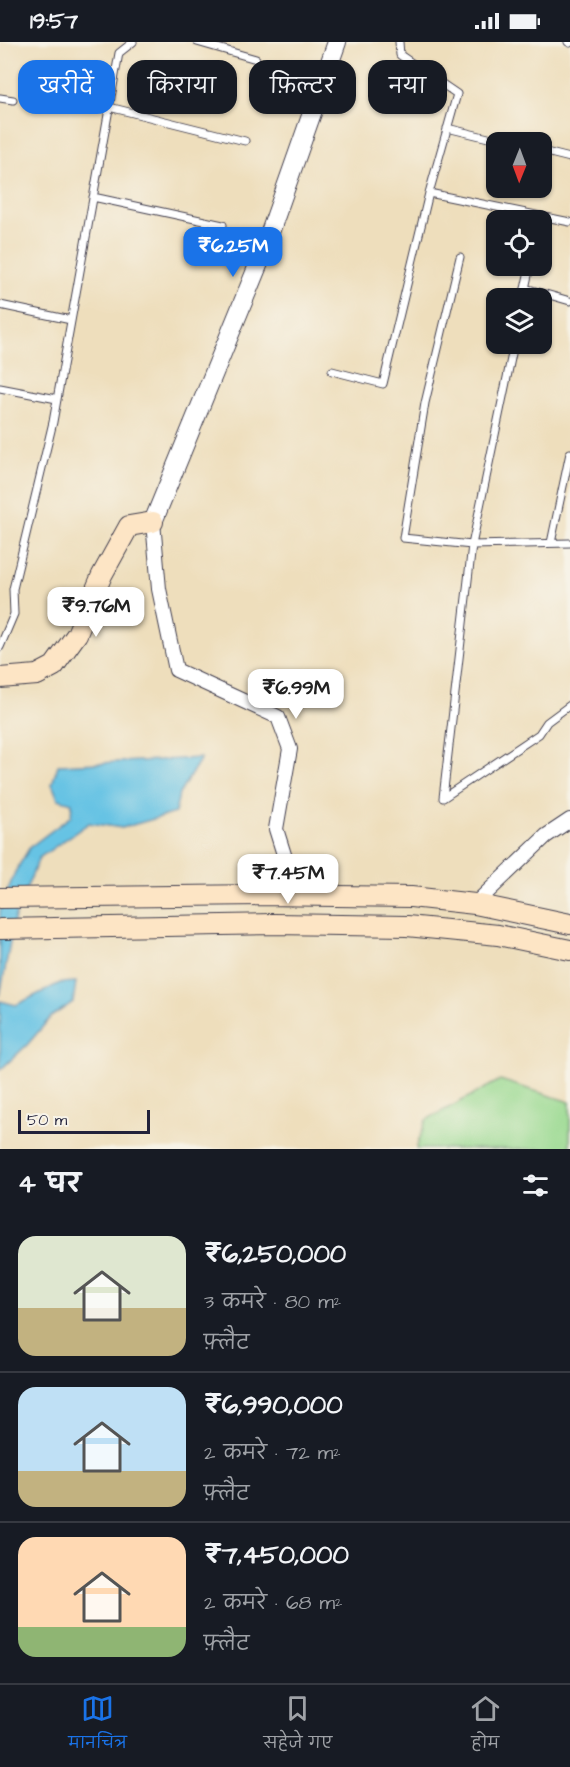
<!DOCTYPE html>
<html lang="hi">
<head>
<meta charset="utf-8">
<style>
  body { margin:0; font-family:"Architects Daughter","Playpen Sans Deva",sans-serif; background:#242831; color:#f1f3f6; height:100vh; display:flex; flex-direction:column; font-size:22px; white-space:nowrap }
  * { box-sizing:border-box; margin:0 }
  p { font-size:20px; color:#9ea1a6 }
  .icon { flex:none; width:33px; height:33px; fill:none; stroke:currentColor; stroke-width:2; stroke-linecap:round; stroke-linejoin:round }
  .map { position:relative; height:1107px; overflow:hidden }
  .drawer { display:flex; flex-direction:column; background:#171b24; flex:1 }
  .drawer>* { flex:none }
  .hud { position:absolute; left:18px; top:18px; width:534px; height:54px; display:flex; gap:12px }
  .needle { width:39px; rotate:181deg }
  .buttons { position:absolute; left:486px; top:90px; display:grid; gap:12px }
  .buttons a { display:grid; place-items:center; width:66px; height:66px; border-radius:12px; background:#171b24; box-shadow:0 2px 4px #0004; font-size:30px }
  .scale { position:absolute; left:18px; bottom:15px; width:132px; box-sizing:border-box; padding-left:6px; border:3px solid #22223b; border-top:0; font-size:16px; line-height:21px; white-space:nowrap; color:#22223b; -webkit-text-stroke:4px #f7f3e8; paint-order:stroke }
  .price { position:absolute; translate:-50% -51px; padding:0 14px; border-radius:12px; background:#fff; color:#222; font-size:20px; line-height:39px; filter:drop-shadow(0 2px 3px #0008) }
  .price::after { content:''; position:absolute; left:50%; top:36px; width:18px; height:14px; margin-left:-9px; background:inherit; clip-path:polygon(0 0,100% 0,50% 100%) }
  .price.active { background:#1a73e8; color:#fff }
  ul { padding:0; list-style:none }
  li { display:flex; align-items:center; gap:18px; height:150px; padding:0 18px }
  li+li { border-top:2px solid #363941 }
  li span { display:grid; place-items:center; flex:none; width:168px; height:120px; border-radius:18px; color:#555 }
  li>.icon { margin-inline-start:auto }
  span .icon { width:72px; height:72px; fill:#fffc; stroke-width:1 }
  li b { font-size:26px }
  h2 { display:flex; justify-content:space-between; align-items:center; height:72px; padding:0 18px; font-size:26px }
  .chip { padding:0 21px; border-radius:18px; background:#171b24; box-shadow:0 2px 4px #0004; font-size:21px; line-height:54px }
  .chip.active { background:#1a73e8; color:#fff }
  .status { display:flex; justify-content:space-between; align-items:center; height:42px; padding:0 30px; background:#171b24; direction:ltr }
  .status svg { height:16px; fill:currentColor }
  .tab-bar { display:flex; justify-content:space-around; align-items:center; height:84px; border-top:2px solid #363941; background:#171b24; font-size:16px; color:#9ea1a6 }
  .tab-bar a { display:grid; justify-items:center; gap:3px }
  .tab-bar .active { color:#1a73e8 }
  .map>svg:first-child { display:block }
</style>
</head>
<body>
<div class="status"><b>19:57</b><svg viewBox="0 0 49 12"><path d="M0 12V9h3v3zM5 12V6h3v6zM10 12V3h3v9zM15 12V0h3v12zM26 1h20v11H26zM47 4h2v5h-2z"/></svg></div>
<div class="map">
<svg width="570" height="1107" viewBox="0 0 570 1107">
  <rect width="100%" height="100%" fill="#f7f3e8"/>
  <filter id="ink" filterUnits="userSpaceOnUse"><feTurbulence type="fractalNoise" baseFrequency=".0167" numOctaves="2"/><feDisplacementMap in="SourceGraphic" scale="12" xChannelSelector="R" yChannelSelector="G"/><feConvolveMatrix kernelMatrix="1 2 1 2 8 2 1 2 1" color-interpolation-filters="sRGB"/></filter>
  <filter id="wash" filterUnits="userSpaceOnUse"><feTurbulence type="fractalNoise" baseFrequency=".008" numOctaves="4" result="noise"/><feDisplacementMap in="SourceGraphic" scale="24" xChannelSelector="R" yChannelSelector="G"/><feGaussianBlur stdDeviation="1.35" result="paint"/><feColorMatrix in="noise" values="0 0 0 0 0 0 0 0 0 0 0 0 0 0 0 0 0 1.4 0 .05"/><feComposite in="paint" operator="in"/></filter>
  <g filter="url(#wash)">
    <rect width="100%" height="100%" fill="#eedebc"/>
    <path fill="#98d98f" stroke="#5d7e65" stroke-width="1.5" d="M500 1038 570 1060V1107H416L426 1078Z"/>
    <path fill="#66c3e4" stroke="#447290" stroke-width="1.5" d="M201 716 179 752 175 771 122 786 89 781 39 816 15 874 0 954V869L15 830 30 805 71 774 72 761 58 757 52 742 58 723Z
      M76 940 73 960 51 975 27 1003 0 1028V959L16 963 60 941Z"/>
  </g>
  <g filter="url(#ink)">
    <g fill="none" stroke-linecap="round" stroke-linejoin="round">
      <g stroke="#413e4e" stroke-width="9">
        <path id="service" d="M197 0 256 17
          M568 0 570 1
          M0 56 13 58
          M109 65 245 99
          M447 86 505 100
          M542 109 570 116
          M429 151 570 180
          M93 155 223 183
          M460 215 425 361 403 496 472 503 570 501
          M525 246 570 259
          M523 256 530 224
          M0 263 71 278
          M514 302 472 503 443 756 539 692 547 680 570 663
          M332 329 383 342 429 151 457 52 400 13 399 0
          M0 346 57 357
          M551 501 570 411
          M0 605 14 572 13 547 53 380 119 11 133 0"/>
      </g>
      <g stroke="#413e4e" stroke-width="16">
        <path id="minor" d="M153 480 159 547 176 628 278 675 290 707 276 787 296 851H307
          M475 862 546 794 570 778"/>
      </g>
      <g stroke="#413e4e" stroke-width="20">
        <path id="tertiary" d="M153 480 261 216 337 0"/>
      </g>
      <g stroke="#413e4e" stroke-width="22">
        <path id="secondary" d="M0 636 37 633 54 624 77 592 102 533 129 484 153 480
          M0 856 262 853 411 855 475 862 570 882
          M0 887 274 882 407 884 498 893 570 908"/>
      </g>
      <use href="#service" stroke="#fff" stroke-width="7"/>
      <use href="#minor" stroke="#fff" stroke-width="14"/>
      <use href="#tertiary" stroke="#fff" stroke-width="18"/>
      <use href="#secondary" stroke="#fde5c5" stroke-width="20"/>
    </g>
  </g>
</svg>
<div class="buttons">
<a><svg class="needle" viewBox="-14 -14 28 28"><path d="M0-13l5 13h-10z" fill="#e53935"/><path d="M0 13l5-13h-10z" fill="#9ea1a6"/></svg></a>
<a><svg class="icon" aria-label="locate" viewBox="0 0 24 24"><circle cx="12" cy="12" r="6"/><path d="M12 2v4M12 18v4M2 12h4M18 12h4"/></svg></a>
<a><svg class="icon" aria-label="layers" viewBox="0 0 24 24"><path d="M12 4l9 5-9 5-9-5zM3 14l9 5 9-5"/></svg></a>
</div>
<div class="scale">50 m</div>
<b class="price active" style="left:233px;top:236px">₹6.25M</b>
<b class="price" style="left:96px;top:596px">₹9.76M</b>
<b class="price" style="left:296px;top:678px">₹6.99M</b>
<b class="price" style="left:288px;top:863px">₹7.45M</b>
<div class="hud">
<a class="chip active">खरीदें</a>
<a class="chip">किराया</a>
<a class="chip">फ़िल्टर</a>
<a class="chip">नया</a>
</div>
</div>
<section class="drawer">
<h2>4 घर<svg class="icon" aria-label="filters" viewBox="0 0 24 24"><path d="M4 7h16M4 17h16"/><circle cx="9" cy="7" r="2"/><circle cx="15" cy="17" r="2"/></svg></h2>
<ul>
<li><span style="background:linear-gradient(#dfe7d0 60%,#c2b280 0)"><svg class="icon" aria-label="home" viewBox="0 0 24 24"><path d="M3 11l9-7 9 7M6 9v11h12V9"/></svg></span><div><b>₹6,250,000</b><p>3 कमरे · 80 m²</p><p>फ़्लैट</p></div></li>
<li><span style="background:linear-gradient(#bfe0f5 70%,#c2b280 0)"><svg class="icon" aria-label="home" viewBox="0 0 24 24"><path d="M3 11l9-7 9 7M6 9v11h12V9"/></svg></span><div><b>₹6,990,000</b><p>2 कमरे · 72 m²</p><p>फ़्लैट</p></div></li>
<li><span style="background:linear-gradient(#ffd9b3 75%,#8fb573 0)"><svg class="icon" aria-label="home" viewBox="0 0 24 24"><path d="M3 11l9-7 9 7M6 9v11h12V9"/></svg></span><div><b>₹7,450,000</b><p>2 कमरे · 68 m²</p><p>फ़्लैट</p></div></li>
</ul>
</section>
<nav class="tab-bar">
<a class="active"><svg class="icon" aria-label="map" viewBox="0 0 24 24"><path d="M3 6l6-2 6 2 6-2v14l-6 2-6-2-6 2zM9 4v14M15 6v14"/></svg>मानचित्र</a>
<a><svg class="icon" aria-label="saved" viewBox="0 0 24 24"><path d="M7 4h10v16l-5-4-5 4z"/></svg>सहेजे गए</a>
<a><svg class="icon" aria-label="home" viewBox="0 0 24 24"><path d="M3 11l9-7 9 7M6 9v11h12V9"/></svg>होम</a>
</nav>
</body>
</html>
